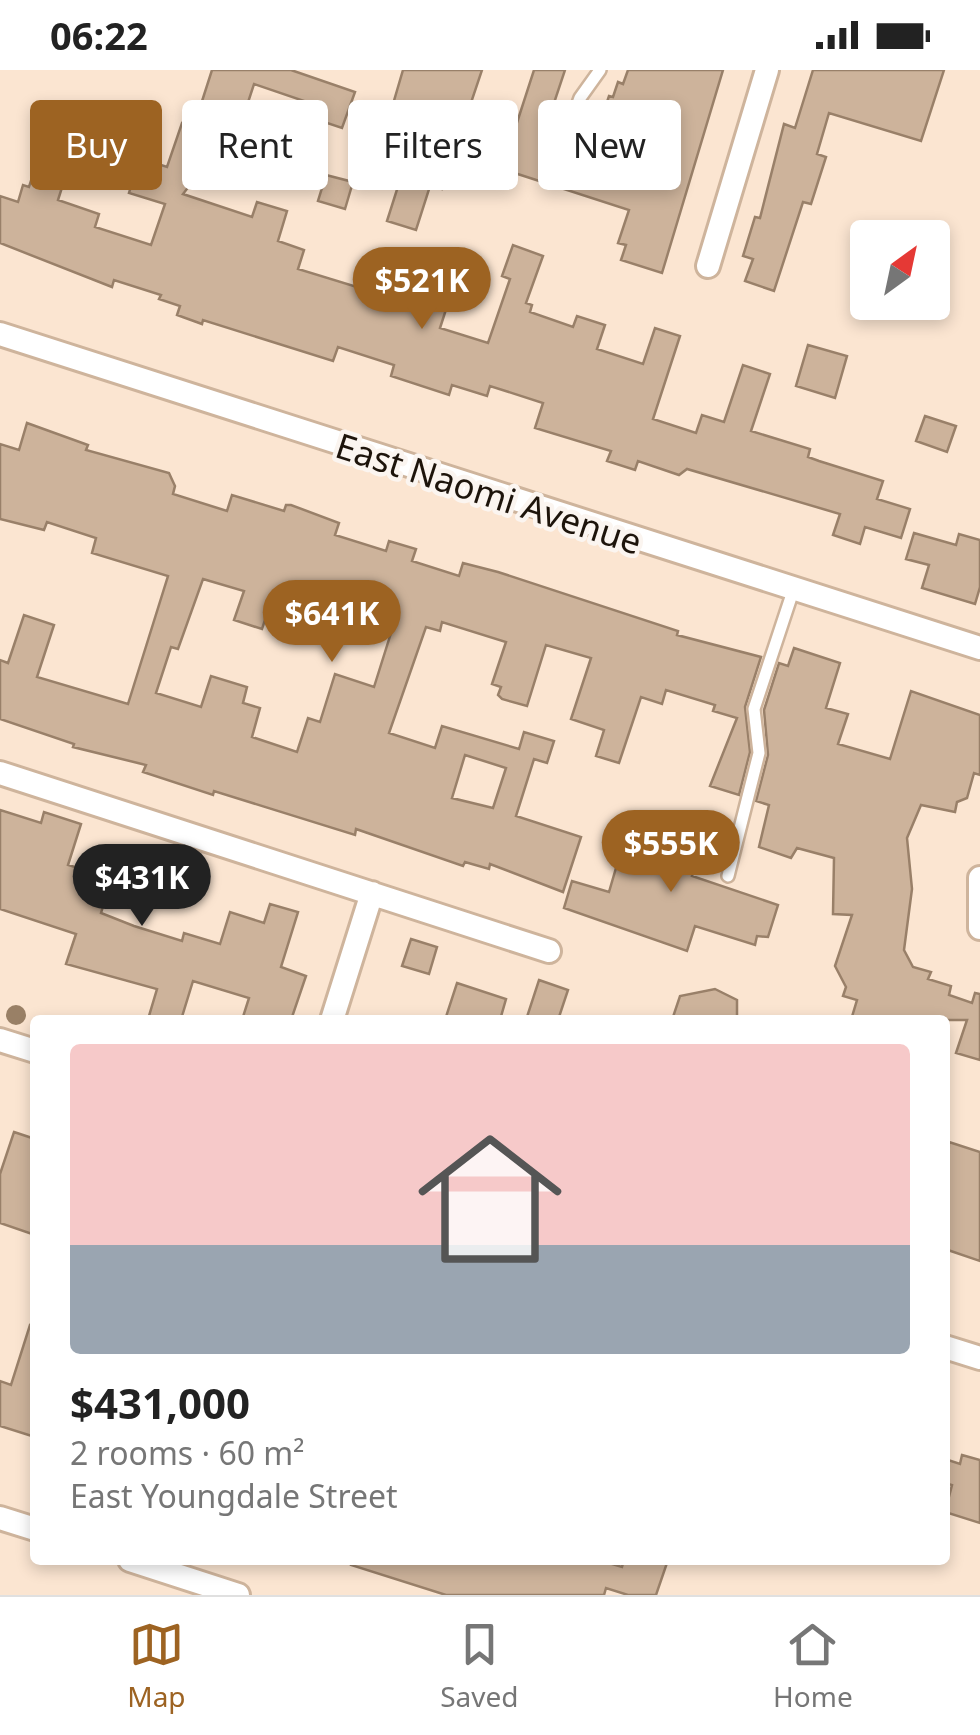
<!DOCTYPE html>
<html lang="en">
<head>
<meta charset="utf-8">
<style>
  body { margin:0; font-family:"Noto Sans",sans-serif; background:#f6f6f6; color:#222; height:100vh; display:flex; flex-direction:column; font-size:38px; white-space:nowrap }
  * { box-sizing:border-box; margin:0 }
  p { font-size:32px; color:#767676 }
  .icon { flex:none; width:55px; height:55px; fill:none; stroke:currentColor; stroke-width:2; stroke-linecap:round; stroke-linejoin:round }
  .map { position:relative; flex:1; overflow:hidden }
  .drawer { position:absolute; left:30px; top:945px; width:920px; height:550px; display:flex; flex-direction:column; background:#fff; border-radius:10px; box-shadow:0 5px 15px #0003 }
  .drawer>* { flex:none }
  .banner { position:absolute; left:30px; top:30px; width:920px; height:90px; display:flex; gap:20px }
  .needle { width:65px; rotate:33deg }
  .fabs { position:absolute; left:850px; top:150px; display:grid; gap:20px }
  .fabs a { display:grid; place-items:center; width:100px; height:100px; border-radius:10px; background:#fff; box-shadow:0 5px 15px #0003; font-size:50px }
  .price { position:absolute; translate:-50% -85px; padding:0 22px; border-radius:35px; background:#9d6322; color:#fff; font-size:32px; line-height:65px; filter:drop-shadow(0 2px 5px #0008) }
  .price::after { content:''; position:absolute; left:50%; top:60px; width:30px; height:22px; margin-left:-15px; background:inherit; clip-path:polygon(0 0,100% 0,50% 100%) }
  .price.current { background:#222; color:#fff }
  ul { padding:0; list-style:none }
  li { display:grid; align-content:center; gap:20px; height:530px; padding:0 40px }
  li span { display:grid; place-items:center; height:310px; border-radius:10px; color:#555 }
  li>.icon { margin-inline-start:auto }
  span .icon { width:180px; height:180px; fill:#fffc; stroke-width:1 }
  li b { font-size:42px }
  .tag { padding:0 35px; border-radius:10px; background:#fff; box-shadow:0 5px 15px #0003; font-size:35px; line-height:90px }
  .tag.current { background:#9d6322; color:#fff }
  .status { display:flex; justify-content:space-between; align-items:center; height:70px; padding:0 50px; background:#fff; direction:ltr }
  .status svg { height:28px; fill:currentColor }
  .tab-bar { display:flex; justify-content:space-around; align-items:center; height:140px; border-top:2px solid #e0e0e0; background:#fff; font-size:28px; color:#767676 }
  .tab-bar a { display:grid; justify-items:center; gap:5px }
  .tab-bar .current { color:#9d6322 }
  .map>svg:first-child { display:block }
</style>
</head>
<body>
<div class="status"><b>06:22</b><svg viewBox="0 0 49 12"><path d="M0 12V9h3v3zM5 12V6h3v6zM10 12V3h3v9zM15 12V0h3v12zM26 1h20v11H26zM47 4h2v5h-2z"/></svg></div>
<div class="map">
<svg width="980" height="1525" viewBox="0 0 980 1525">
  <rect width="100%" height="100%" fill="#fbe5d1"/>
  <path fill="#cdb39b" stroke="#998069" stroke-width="2.5" fill-rule="evenodd" d="M212 0H291L355 22 342 58 306 46 310 33 254 14 237 66 195 53Z
    M403 0H482L442 119 430 116 416 160 387 151 401 107 374 99Z
    M534 0H565L542 69 548 71 543 87 584 100 609 26 613 27 618 12 623 14 628 0H723L662 203 621 190 626 175 618 173 629 140 502 99Z
    M813 0H944L921 71 829 43 817 84 826 87 811 134 803 132 774 221 745 211 753 189 743 186 755 147 760 148 784 54 795 58Z
    M182 53 205 60 195 91 199 103 183 124 252 147 257 132 287 141 278 171 304 180 298 199 360 218 369 192 452 221 440 258 488 273 510 209 502 206 513 175 543 186 526 233 532 235 530 242 573 257 577 246 605 255 597 279 643 294 655 258 680 266 653 349 696 363 702 345 724 352 743 295 770 304 751 361 810 379 808 387 819 391 883 411 877 429 910 439 901 468 865 457 860 474 833 465 840 444 687 399 679 405 638 391 635 400 607 391 611 381 535 358 543 333 490 316 487 326 452 315 449 325 391 306 394 295 338 277 333 291 203 250 202 254 177 245 180 236 159 229 161 225 114 210 112 217 0 173V126L18 132 23 115 29 117 48 58 78 67 58 130 99 144 95 157 151 175 165 134 129 123 140 88 167 97Z
    M326 105 353 112 345 139 318 131Z
    M808 275 847 286 835 328 796 316Z
    M925 346 956 356 947 382 916 371Z
    M27 353 88 375 86 380 169 403 175 416 173 424 227 441 232 425 284 441 286 435H291L339 453 335 465 386 481 389 471 416 479 412 491 459 506 463 493 498 502 678 561 677 565 761 587 745 637 750 682 739 725 710 716 737 648 713 641 715 635 666 620 662 634 641 627 619 693 596 686 604 660 571 649 591 588 546 575 527 636 502 629 498 625 501 617 492 614 506 572 442 552 440 561 426 557 389 663 435 678 442 656 519 679 524 662 554 671 547 693 534 689 516 746 581 767 563 822 490 794 489 799 465 792 463 796 356 759 355 765 214 721 213 725 143 702 146 695 73 677 74 674 0 649V590L8 593 24 545 54 555 37 607 128 634 168 506 92 483 96 468 47 452 44 460 0 449V374L19 380ZM203 509 244 521 234 550 262 559 274 523 318 537 308 568 337 577 352 534 396 547 374 617 335 604 320 652 308 648 297 682 252 667 260 638 243 633 247 617 211 606 201 637 156 623 171 577 178 579ZM465 685 506 698 493 738 452 728Z
    M914 463 956 475 959 464 980 470V517L975 534 922 518 929 495 906 489Z
    M794 578 840 593 826 638 848 644 838 674 890 689 911 621 980 645V705L974 703 967 728 957 732 955 742 921 735 907 768 912 819 904 880 913 897 931 902 928 909 951 916 949 925 972 933 975 923 980 924V990L956 983 967 950H851L857 930 843 926 846 917 835 896 852 845 833 844 834 788 797 778 791 788 759 777 769 735 756 731 768 685 764 640 779 593 788 596Z
    M0 740 41 753 44 742 81 754 68 795 112 808 101 843 134 856 182 871 184 863 220 874 230 842 264 853 270 834 298 842 281 897 306 906 291 950H242L249 928 193 911 181 950H163L149 946 157 919 66 894 76 864 0 839Z
    M650 751 705 768 692 806 778 835 768 867 757 866 755 875 695 856 687 881 564 838 572 811 609 822 623 774 639 777Z
    M411 869 437 877 429 904 402 896Z
    M539 910 568 920 558 950H526Z
    M457 913 506 929 500 950H445Z
    M715 919 737 930V950H672L680 926Z
    M14 1062 35 1069V1165L0 1153V1104Z
    M949 1072 980 1082V1191L945 1179Z
    M30 1255 35 1256V1367L0 1356V1311L11 1315Z
    M962 1385 980 1390V1453L945 1442 952 1415 945 1413V1389L960 1394Z
    M352 1490H599L622 1497 624 1490H668L656 1525H628L606 1518 604 1525H446L351 1495Z"/>
  <g fill="none" stroke-linecap="round" stroke-linejoin="round">
    <g stroke="#ceb49c" stroke-width="16">
      <path id="service" d="M565 69 580 28 600 0
        M728 806 759 683 754 639 793 521"/>
    </g>
    <g stroke="#ceb49c" stroke-width="28">
      <path id="minor" d="M708 196 767 0
        M0 264 980 578
        M0 703 549 881
        M980 808V858
        M332 950 372 823
        M0 970 35 981
        M945 1277 980 1288
        M0 1448 35 1459
        M130 1490 238 1525"/>
    </g>
    <use href="#service" stroke="#fff" stroke-width="11"/>
    <use href="#minor" stroke="#fff" stroke-width="22"/>
  </g>
  <circle fill="#998066" cx="16" cy="945" r="10"/>
  <g text-anchor="middle" dominant-baseline="central" stroke-width="9" stroke-linejoin="round" paint-order="stroke">
    <g font-size="35" fill="#1d140b" stroke="#fbf5f0">
      <text transform="translate(489 423) rotate(18)">East Naomi Avenue</text>
    </g>
  </g>
</svg>
<div class="fabs">
<a><svg class="needle" viewBox="-14 -14 28 28"><path d="M0-13l5 13h-10z" fill="#e53935"/><path d="M0 13l5-13h-10z" fill="#767676"/></svg></a>
</div>
<b class="price" style="left:422px;top:262px">$521K</b>
<b class="price" style="left:332px;top:595px">$641K</b>
<b class="price" style="left:671px;top:825px">$555K</b>
<b class="price current" style="left:142px;top:859px">$431K</b>
<div class="banner">
<a class="tag current">Buy</a>
<a class="tag">Rent</a>
<a class="tag">Filters</a>
<a class="tag">New</a>
</div>
<section class="drawer">
<ul>
<li><span style="background:linear-gradient(#f6c9c9 65%,#9aa5b1 0)"><svg class="icon" aria-label="home" viewBox="0 0 24 24"><path d="M3 11l9-7 9 7M6 9v11h12V9"/></svg></span><div><b>$431,000</b><p>2 rooms · 60 m²</p><p>East Youngdale Street</p></div></li>
</ul>
</section>
</div>
<nav class="tab-bar">
<a class="current"><svg class="icon" aria-label="map" viewBox="0 0 24 24"><path d="M3 6l6-2 6 2 6-2v14l-6 2-6-2-6 2zM9 4v14M15 6v14"/></svg>Map</a>
<a><svg class="icon" aria-label="saved" viewBox="0 0 24 24"><path d="M7 4h10v16l-5-4-5 4z"/></svg>Saved</a>
<a><svg class="icon" aria-label="home" viewBox="0 0 24 24"><path d="M3 11l9-7 9 7M6 9v11h12V9"/></svg>Home</a>
</nav>
</body>
</html>
